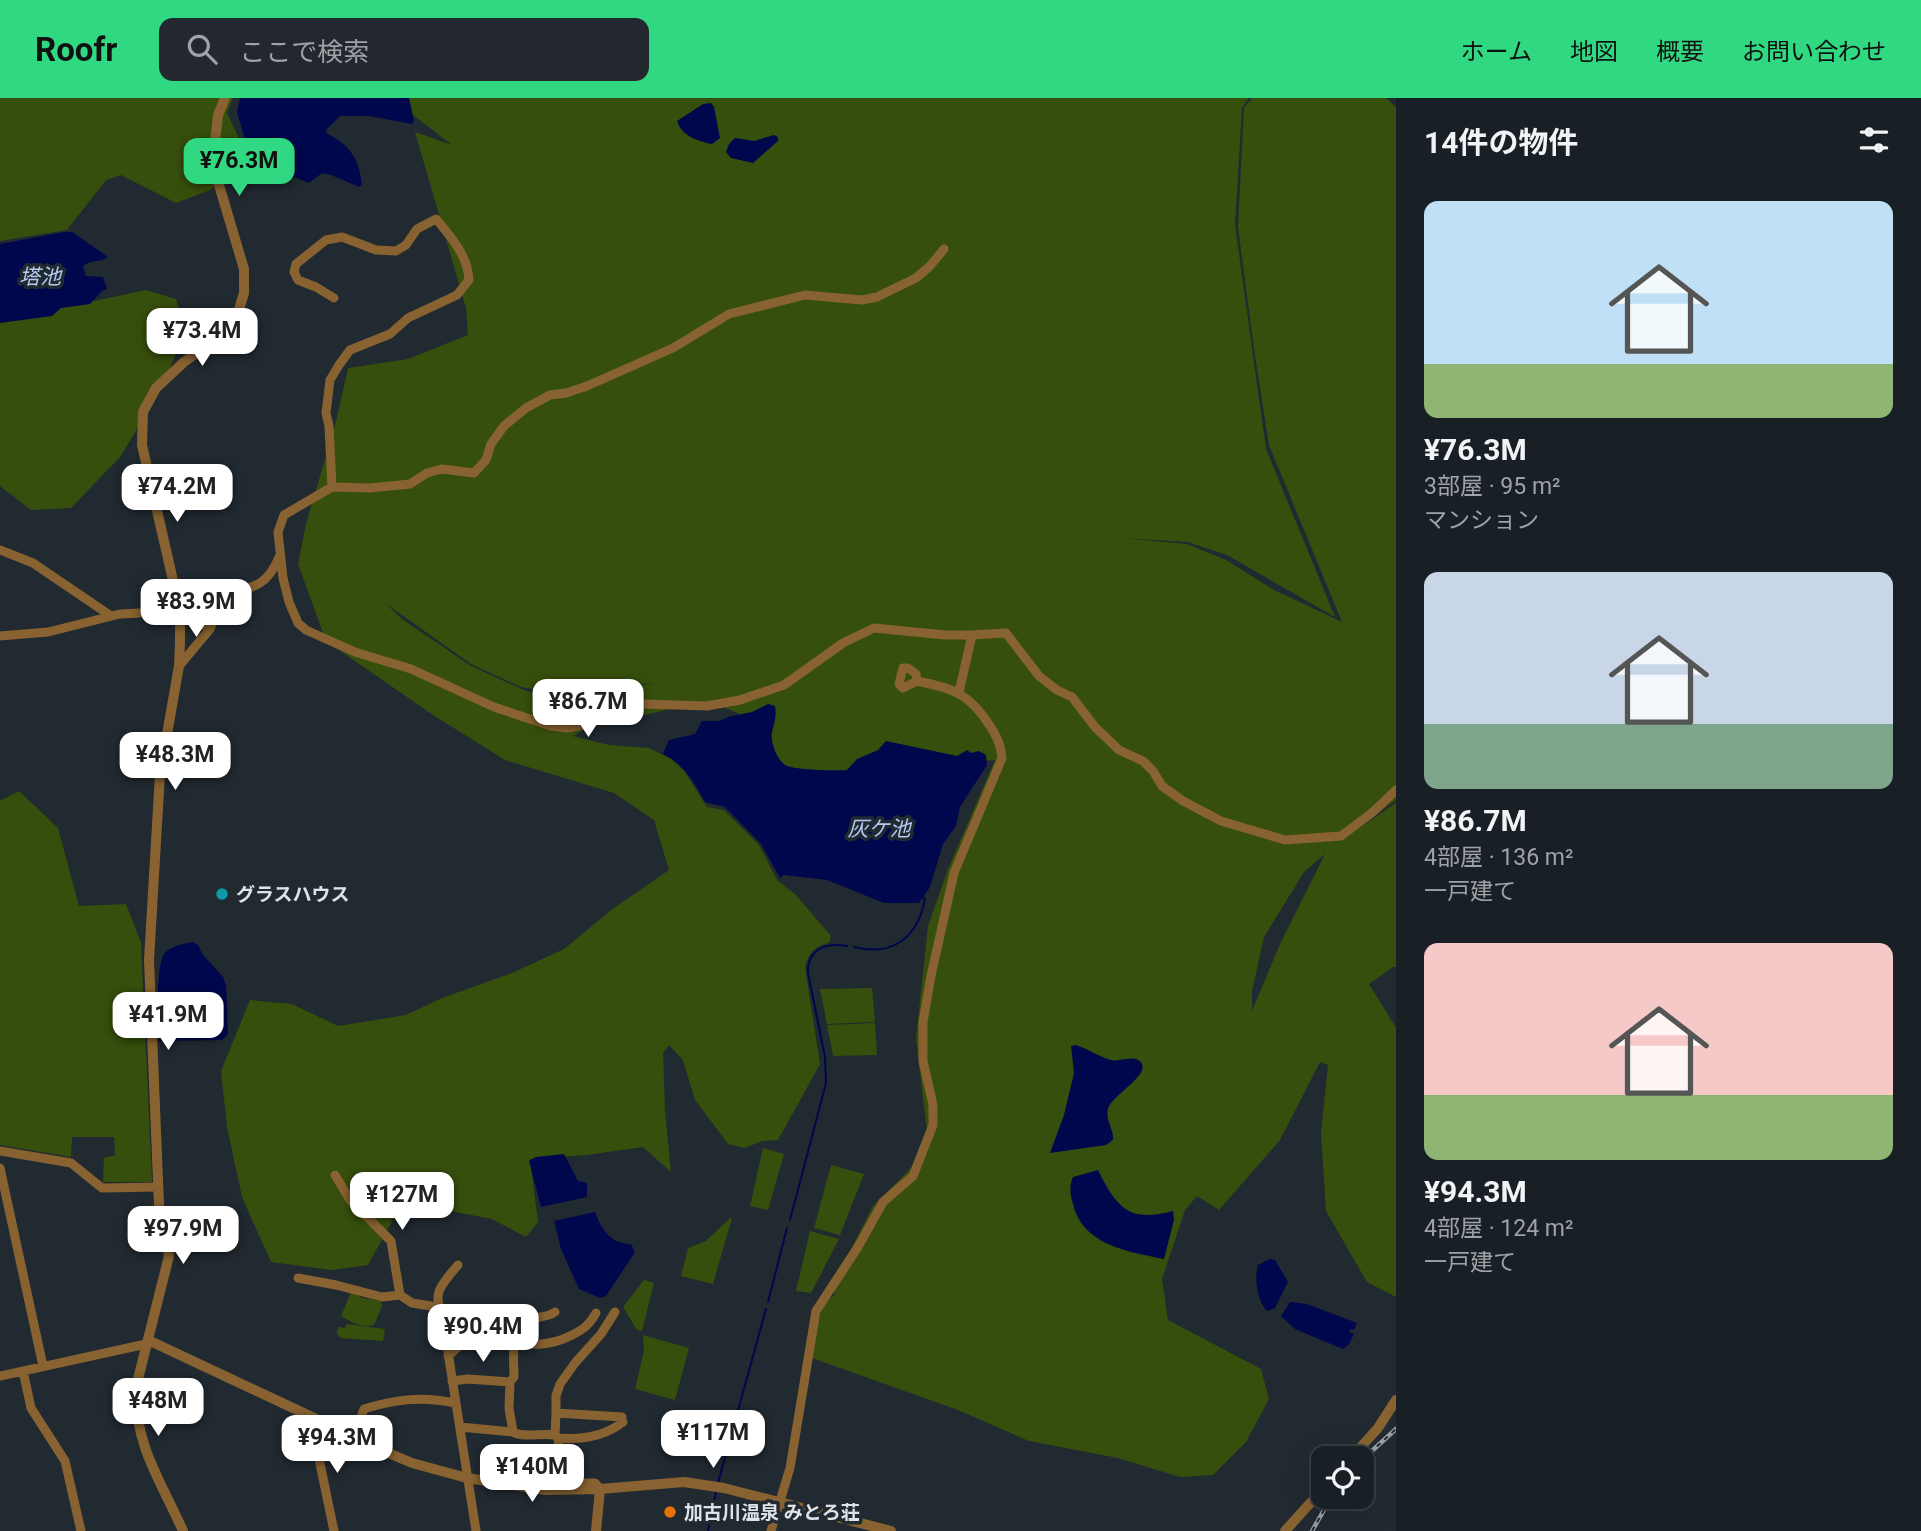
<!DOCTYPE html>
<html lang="ja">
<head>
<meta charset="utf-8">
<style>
  body { margin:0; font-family:Roboto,"Noto Sans JP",sans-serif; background:#22282d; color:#f1f3f6; height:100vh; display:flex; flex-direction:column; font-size:26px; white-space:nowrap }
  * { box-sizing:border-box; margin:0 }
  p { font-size:23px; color:#9fa3a7 }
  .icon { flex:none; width:38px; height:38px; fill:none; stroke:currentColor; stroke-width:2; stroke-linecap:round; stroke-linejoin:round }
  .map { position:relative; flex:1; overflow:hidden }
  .sheet { display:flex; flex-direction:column; background:#192025; width:525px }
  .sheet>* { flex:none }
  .tools { position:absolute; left:1311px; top:1348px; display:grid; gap:14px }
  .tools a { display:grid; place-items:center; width:63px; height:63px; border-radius:14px; background:#192025; box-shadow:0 7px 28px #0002,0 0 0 2px #373e42; font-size:35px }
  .price { position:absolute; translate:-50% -60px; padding:0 16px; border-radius:14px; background:#fff; color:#222; font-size:23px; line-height:46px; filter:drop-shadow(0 2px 4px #0008) }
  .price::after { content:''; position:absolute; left:50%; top:42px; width:21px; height:16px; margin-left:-10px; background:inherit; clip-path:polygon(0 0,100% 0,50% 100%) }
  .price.on { background:#31d882; color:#111 }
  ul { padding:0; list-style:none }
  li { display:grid; align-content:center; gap:14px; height:371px; padding:0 28px }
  li span { display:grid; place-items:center; height:217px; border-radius:14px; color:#555 }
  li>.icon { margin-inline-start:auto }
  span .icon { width:126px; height:126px; fill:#fffc; stroke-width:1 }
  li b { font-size:30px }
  h2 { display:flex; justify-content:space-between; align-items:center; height:84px; padding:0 28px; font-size:30px }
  header { display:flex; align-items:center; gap:42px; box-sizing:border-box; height:98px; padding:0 35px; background:#31d882; color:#111 }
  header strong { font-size:33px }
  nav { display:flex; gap:38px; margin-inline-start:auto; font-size:24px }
  .search { width:490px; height:63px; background:#22282d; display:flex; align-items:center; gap:18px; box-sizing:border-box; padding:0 24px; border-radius:14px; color:#9fa3a7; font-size:26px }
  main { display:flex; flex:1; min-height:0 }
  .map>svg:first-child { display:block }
</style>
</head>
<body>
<header>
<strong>Roofr</strong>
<div class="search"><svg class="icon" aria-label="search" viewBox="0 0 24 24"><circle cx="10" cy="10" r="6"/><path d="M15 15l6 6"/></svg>ここで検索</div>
<nav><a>ホーム</a><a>地図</a><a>概要</a><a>お問い合わせ</a></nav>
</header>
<main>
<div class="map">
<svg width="1396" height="1433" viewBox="0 0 1396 1433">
  <rect width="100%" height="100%" fill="#212a31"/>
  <path fill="#374f0c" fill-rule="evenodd" d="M0 0H233L227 15 240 43 235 68 226 80 210 92 176 105 121 77 106 82 67 132 0 143Z
    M391 0H1249L1242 10 1235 127 1266 351 1335 519 1227 457 1188 444 1122 440 1187 446 1226 462 1274 492 1342 524 1269 347 1254 251 1238 129 1244 10 1252 0H1386L1396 9V702L1337 745 1396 705V869H1393L1369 886 1396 930V1199L1367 1184 1326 1113 1321 1036 1328 967 1320 964 1280 1042 1219 1112 1197 1098 1185 1112 1162 1181 1168 1222 1261 1271 1269 1301 1246 1344 1213 1377 1180 1379 1118 1360 1029 1343 958 1312 812 1260C815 1239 816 1209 835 1196L826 1190 851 1151 873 1108 912 1069 927 1033 916 941 928 828 948 771 995 662 852 675 782 672 762 625 716 606 681 609 624 621 587 630 573 638 609 647 649 650 671 661 684 673 707 709 724 712 759 747 777 782 796 797 831 838 829 845C814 848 809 855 805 869L820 966 778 1042 762 1043 745 1050 728 1046 695 1002 683 962 669 947 663 955 665 1013 671 1074 643 1049 587 1057 530 1061 538 1124 526 1139 492 1121 424 1108 395 1118 368 1167 332 1172 271 1164 242 1099 227 1029 221 973 250 902 292 906 338 928 406 917 442 900 512 875 564 851 614 810 669 772 654 722 614 695 505 662 433 617 326 543 298 466 306 426 336 324 348 270 408 261 468 237 466 210 415 34 452 47ZM385 505 471 566 521 589 560 596 607 588 655 585 559 598 526 593 471 568 402 521ZM1325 756 1280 846 1252 913V893L1264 839 1304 774Z
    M146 192 176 201 186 233 159 295 120 359 71 410 31 412 0 388V223Z
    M19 693 58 730 79 808 126 806 141 845 152 1084H103L104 1060 115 1057 114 1039H72L71 1059 0 1047V703Z
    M872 890 875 924 827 926 820 891Z
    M875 925 877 957 833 958 827 927Z
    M763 1050 784 1056 768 1112 750 1108Z
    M831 1067 864 1076 840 1137 814 1130Z
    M730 1120H732L713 1186 681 1178 688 1150 706 1143Z
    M810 1133 839 1141 811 1195 796 1193Z
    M644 1182 654 1185 642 1233 637 1232 623 1209Z
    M351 1194 363 1200 380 1203 382 1208 374 1227C362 1230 351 1224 341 1218Z
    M347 1226 385 1231 383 1243 341 1240 337 1236 338 1229 345 1230Z
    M643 1237 689 1250 675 1302 635 1291 644 1253Z"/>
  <path fill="#00074d" d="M240 0H409L414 23 412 26 369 18H340L327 31 326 35C350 47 359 60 362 87L359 89 331 77 322 75 309 85 251 62 237 14Z
    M711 5 714 9 720 40 712 46C697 43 682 38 677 23L703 6Z
    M774 37 778 39V43L753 65 731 60 726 54 729 46 735 40 754 43Z
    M64 134H72L108 159C100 165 92 161 83 168L86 178 103 179 107 191 102 193 90 206 61 210 52 218 0 225V146Z
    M768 606 775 608C777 619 774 625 772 634 770 645 778 664 787 668 798 672 836 673 847 672L857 661 878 652 886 643 957 658 967 652 971 655 979 653 986 657 987 667 960 709 956 728 943 746 930 789 919 805H884L827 782 784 777 780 780 761 746 725 709 705 704C694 684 684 666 663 656L669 642 695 636 702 623H719L728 619 752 614Z
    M193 844 198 847 203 857 223 879 226 887 228 936 222 942 158 943C156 929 157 870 163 858 167 849 184 845 193 844Z
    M1076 947C1088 951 1100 959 1111 962 1119 964 1131 958 1138 962 1157 974 1112 996 1108 1011 1105 1022 1114 1031 1113 1042L1106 1047 1050 1055 1064 1017 1074 975 1071 948Z
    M564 1056 578 1083 587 1085V1099L541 1109 529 1063 536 1059Z
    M1098 1072C1117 1110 1129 1125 1173 1113L1174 1122 1164 1161C1129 1154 1082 1147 1073 1106 1070 1096 1069 1088 1073 1079Z
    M595 1114C601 1131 611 1146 631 1146L635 1154 606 1198 600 1200 579 1191 561 1151 554 1123Z
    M1270 1161 1275 1162 1288 1184 1275 1210 1267 1213C1257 1203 1254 1180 1258 1167Z
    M1290 1204 1307 1206 1357 1225 1354 1232 1351 1231 1349 1234 1354 1236 1349 1246 1343 1251 1295 1231 1281 1218Z"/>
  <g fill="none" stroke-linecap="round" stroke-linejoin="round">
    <path stroke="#00074d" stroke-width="2" d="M854 849C893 859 918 839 925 801L923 799
      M790 1122 826 985 825 959 808 875C807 851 826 844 847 848
      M768 1204 787 1130
      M718 1385 766 1211
      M708 1433 716 1394"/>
    <path stroke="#886331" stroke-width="9" d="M944 151 930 168 916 180 877 199 862 202 805 197 729 216 673 250 587 288 566 295 550 297 526 310 504 328 491 346 486 362 474 375 442 371 427 375 410 386 370 390 332 389 284 417 278 434 283 480 289 504 298 525 306 532 355 554 411 571 494 609 551 628 567 630 587 626 621 610 645 606 707 608 740 602 784 587 843 545 874 530 945 537H972
      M332 389 329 328 326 315 330 282 339 267 350 252 390 236 408 220 457 197 469 182C468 158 451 139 436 121L417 131 406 147 396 153 376 152 342 139 326 142 296 166 294 174 298 182 316 189 334 200
      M0 452 33 465 111 518
      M0 538 48 534 120 516 180 513 210 531
      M179 568 210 531 226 496C256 489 268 487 280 457
      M959 594 972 537 1006 535 1039 578 1057 592 1072 599 1095 629 1119 652 1143 663 1153 673 1162 688 1183 703 1221 723 1285 742 1341 738 1373 714 1396 692
      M0 1053 71 1065 102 1090 158 1089
      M0 1070 43 1268
      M335 1077 350 1102 391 1143 400 1197 412 1205 437 1209
      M458 1167C429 1200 438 1196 445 1235L476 1433
      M298 1180 336 1187 382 1199 400 1197
      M555 1214C547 1220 537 1218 529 1222 509 1232 514 1262 514 1279L510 1284 509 1310 513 1334C522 1340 541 1335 555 1337L558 1340 560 1359 577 1385H595L600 1391
      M615 1214 601 1236 575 1265 560 1286 556 1298V1315L622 1319
      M448 1258C453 1254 459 1247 465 1245 500 1231 528 1260 572 1237 584 1231 589 1227 596 1215
      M23 1273 31 1310 65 1363 81 1433
      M0 1278 146 1246
      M452 1283 468 1281 510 1284
      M313 1321 312 1327 334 1433
      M460 1329 513 1334
      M555 1337 556 1315
      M353 1340 364 1311C396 1301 423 1298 455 1305
      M558 1340C582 1342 604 1339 623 1324
      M771 1433 790 1370 816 1213 858 1149 883 1104 913 1078 933 1027V1007L923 963V924L931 878 954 775 1002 660C1001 647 997 639 990 628 970 596 953 590 917 583L903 590 899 586 903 570H908L916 576 917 583"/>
    <path stroke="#886331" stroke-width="10" d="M148 1242 342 1333 353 1340 412 1365 467 1380 545 1392 600 1391 684 1384 724 1390 891 1433
      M1351 1360 1378 1330 1396 1302
      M183 1433C161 1383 137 1352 135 1293L169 1158 159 1107 149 862 160 676 179 568 180 544V513L142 347 143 314 156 290 184 264 215 242 238 215 244 195V171L219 87 214 52 218 17 225 0
      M596 1433 600 1391
      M1285 1433 1323 1391"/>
    <g stroke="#989fa4" stroke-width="4.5">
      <path id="rail" d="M1362 1362 1396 1331
        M1312 1433 1332 1398"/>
    </g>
    <use href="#rail" stroke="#212a31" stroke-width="2" stroke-dasharray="5" stroke-linecap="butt"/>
  </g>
  <circle fill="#0f9aa8" stroke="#212a31" stroke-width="2.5" cx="222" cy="796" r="7"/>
  <circle fill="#e8710a" stroke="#212a31" stroke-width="2.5" cx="670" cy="1414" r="7"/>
  <g text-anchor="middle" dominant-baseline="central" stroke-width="7" stroke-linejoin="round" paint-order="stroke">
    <g font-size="19" font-weight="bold" fill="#dee3e8" stroke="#212a31" text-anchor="start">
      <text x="236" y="796">グラスハウス</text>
      <text x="684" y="1414">加古川温泉 みとろ荘</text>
    </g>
    <g font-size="21" font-style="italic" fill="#b5c9f1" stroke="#212a31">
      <text x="40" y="179">塔池</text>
      <text x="879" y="731">灰ケ池</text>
    </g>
  </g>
</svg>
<div class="tools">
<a><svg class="icon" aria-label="locate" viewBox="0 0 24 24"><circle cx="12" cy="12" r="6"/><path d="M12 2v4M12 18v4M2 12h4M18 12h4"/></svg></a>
</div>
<b class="price on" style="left:239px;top:100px">¥76.3M</b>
<b class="price" style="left:202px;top:270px">¥73.4M</b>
<b class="price" style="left:177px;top:426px">¥74.2M</b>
<b class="price" style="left:196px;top:541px">¥83.9M</b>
<b class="price" style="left:588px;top:641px">¥86.7M</b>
<b class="price" style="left:175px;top:694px">¥48.3M</b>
<b class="price" style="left:168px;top:954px">¥41.9M</b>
<b class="price" style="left:402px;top:1134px">¥127M</b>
<b class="price" style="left:183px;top:1168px">¥97.9M</b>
<b class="price" style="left:483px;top:1266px">¥90.4M</b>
<b class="price" style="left:158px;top:1340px">¥48M</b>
<b class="price" style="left:713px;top:1372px">¥117M</b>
<b class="price" style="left:337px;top:1377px">¥94.3M</b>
<b class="price" style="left:532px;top:1406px">¥140M</b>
</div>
<section class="sheet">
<h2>14件の物件<svg class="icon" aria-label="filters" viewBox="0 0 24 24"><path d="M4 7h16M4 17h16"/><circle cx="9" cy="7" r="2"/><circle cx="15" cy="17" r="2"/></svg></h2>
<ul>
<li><span style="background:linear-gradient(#bfe0f5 75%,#8fb573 0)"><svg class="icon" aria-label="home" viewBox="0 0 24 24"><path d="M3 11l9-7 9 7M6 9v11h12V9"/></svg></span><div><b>¥76.3M</b><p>3部屋 · 95 m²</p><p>マンション</p></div></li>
<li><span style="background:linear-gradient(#c9d6e8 70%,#7fa58c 0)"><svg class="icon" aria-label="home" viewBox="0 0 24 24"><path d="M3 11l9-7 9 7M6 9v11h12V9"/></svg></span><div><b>¥86.7M</b><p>4部屋 · 136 m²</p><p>一戸建て</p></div></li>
<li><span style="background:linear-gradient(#f6c9c9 70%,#8fb573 0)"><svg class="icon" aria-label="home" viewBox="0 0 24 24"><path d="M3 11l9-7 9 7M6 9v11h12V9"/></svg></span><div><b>¥94.3M</b><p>4部屋 · 124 m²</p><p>一戸建て</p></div></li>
</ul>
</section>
</main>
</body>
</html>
